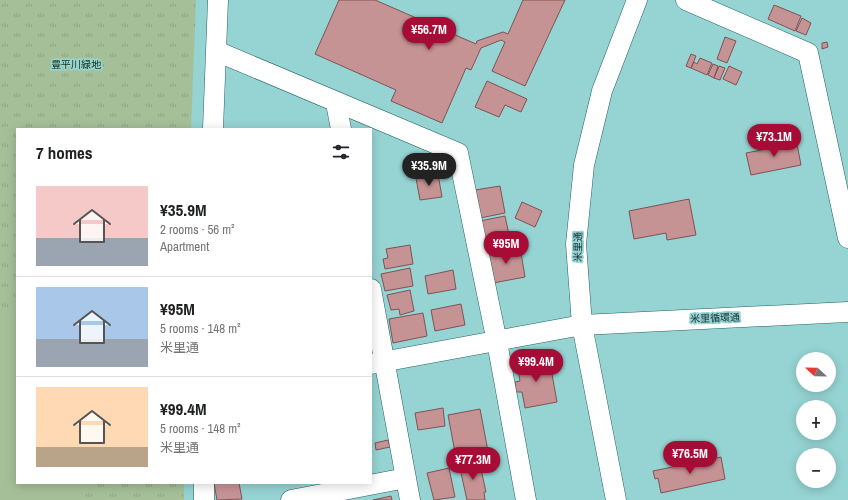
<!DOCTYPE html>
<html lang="en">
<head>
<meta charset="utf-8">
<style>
  body { margin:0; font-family:"Archivo Narrow","Noto Sans JP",sans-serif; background:#f2f2f2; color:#202124; height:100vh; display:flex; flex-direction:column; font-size:15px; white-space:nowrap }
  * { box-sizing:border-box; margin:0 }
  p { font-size:13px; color:#757577 }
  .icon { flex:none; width:22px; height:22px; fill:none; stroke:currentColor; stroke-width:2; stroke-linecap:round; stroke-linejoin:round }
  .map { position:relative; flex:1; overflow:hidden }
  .drawer { position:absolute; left:16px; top:128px; width:356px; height:356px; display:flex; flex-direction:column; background:#fff; border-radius:0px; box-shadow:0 2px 10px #0003 }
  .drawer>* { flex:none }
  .needle { width:26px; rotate:292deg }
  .tools { position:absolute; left:796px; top:352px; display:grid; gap:8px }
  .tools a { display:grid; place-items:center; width:40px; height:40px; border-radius:50%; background:#fff; box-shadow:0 2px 10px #0003; font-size:20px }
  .price { position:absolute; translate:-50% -34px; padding:0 9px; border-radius:14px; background:#a60c35; color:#fff; font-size:13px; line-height:26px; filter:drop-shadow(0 1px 2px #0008) }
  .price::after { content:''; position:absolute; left:50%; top:24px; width:12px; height:9px; margin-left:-6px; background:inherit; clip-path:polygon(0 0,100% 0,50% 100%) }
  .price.active { background:#222; color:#fff }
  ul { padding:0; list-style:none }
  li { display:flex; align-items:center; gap:12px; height:100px; padding:0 20px }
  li+li { border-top:1px solid #e0e0e0 }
  li span { display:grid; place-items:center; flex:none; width:112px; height:80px; border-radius:0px; color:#555 }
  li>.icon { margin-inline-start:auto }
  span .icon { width:48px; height:48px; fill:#fffc; stroke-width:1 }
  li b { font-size:17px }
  h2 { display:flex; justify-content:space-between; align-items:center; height:48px; padding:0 20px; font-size:17px }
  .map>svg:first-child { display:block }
</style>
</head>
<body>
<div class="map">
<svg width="848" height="500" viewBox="0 0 848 500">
  <defs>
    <pattern id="grass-tufts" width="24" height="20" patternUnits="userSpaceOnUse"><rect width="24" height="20" fill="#a5c099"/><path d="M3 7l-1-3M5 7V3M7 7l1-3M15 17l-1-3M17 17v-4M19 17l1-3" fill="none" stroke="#8da584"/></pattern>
  </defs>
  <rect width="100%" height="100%" fill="#96d3d3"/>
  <path fill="url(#grass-tufts)" d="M0 0H196L191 129H17V483H184V500H0Z"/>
  <path fill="#a5c099" d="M0 309 17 310V483H83V500H0Z"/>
  <path fill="#c69395" stroke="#805254" d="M339 0H375L476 44 477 41 503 32 508 34 523 0H565L525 86 492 71 505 42 501 40 481 48 471 70 466 68 442 123 391 101 396 90 315 54Z
    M774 5 801 16 795 31 768 19Z
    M802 18 811 23 806 35 796 31Z
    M725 37 736 41 727 63 717 59Z
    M827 42 828 47 822 49V43Z
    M691 54 696 56 691 68 686 66Z
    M700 58 712 63 707 75 691 68 694 62 697 64Z
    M713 64 718 66 714 78 708 75Z
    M719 66 725 68 720 80 714 78Z
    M729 66 742 72 736 85 723 79Z
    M487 81 527 99 521 112 505 105 499 117 475 107Z
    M796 139 801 165 751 175 746 153 787 145 786 141Z
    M438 174 442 197 420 200 416 178Z
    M500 186 505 213 480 218 475 190Z
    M689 199 696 235 667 240 666 233 634 239 629 211Z
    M522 202 542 211 535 227 515 218Z
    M505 216 511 244 486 250 480 221Z
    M410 245 413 264 385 269 383 259 388 258 386 249Z
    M520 247 525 277 493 283 488 252Z
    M410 268 413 286 385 291 381 274Z
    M453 270 456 289 428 294 425 276Z
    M410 290 414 311 400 315 399 309 391 310 387 295Z
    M461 304 465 325 435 331 431 310Z
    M423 313 427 336 393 343 389 319Z
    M543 358 550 363 557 402 525 408 522 392H516L515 382 520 381 517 363Z
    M443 408 445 426 418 430 415 413Z
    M480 409 488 451 456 458 448 415Z
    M388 440 390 447 376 450 375 443Z
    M721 457 725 479 661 493 658 478 655 479 653 471Z
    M477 460 479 469H481L486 492H484L485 500H467L459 464Z
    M449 468 455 497 434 500 427 473Z
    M214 483H239L242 499 217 500Z
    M391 496 392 500H373Z"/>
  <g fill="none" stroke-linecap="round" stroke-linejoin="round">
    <g stroke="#246263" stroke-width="21">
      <path id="minor" d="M686 0 808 53 848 238
        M216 51 458 153 497 342 526 500
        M336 103 341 129
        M213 129 218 0
        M371 289 410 500
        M371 364 582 325 848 312
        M204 483V500
        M291 500 406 478
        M616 500 582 325 576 244 584 165 602 91 637 0"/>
    </g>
    <use href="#minor" stroke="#fff" stroke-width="20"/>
  </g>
  <g text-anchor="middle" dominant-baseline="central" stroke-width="3.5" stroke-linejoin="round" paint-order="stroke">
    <g font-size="10" fill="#18310b" stroke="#96d3d3">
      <text x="76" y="64">豊平川緑地</text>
    </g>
    <g font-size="10" fill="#142d2d" stroke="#96d3d3">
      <text transform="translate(578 247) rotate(-89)">米里通</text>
      <text transform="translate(715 318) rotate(-2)">米里循環通</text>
    </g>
  </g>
</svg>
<div class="tools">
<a><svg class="needle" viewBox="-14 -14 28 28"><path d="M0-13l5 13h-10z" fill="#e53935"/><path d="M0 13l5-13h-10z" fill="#757577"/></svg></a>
<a>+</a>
<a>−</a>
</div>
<b class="price" style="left:429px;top:51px">¥56.7M</b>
<b class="price" style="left:774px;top:158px">¥73.1M</b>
<b class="price active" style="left:429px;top:187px">¥35.9M</b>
<b class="price" style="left:506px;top:265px">¥95M</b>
<b class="price" style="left:536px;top:383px">¥99.4M</b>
<b class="price" style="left:690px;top:475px">¥76.5M</b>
<b class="price" style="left:473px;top:481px">¥77.3M</b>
<section class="drawer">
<h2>7 homes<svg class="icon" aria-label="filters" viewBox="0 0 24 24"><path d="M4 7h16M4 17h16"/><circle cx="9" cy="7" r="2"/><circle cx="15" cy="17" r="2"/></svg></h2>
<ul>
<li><span style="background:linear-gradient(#f6c9c9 65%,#9aa5b1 0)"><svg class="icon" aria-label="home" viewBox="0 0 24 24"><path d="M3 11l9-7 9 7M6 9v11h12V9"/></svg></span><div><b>¥35.9M</b><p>2 rooms · 56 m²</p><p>Apartment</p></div></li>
<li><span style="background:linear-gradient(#a9c7e8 65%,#9aa5b1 0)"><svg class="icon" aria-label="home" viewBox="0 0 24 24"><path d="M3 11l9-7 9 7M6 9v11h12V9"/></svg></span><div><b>¥95M</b><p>5 rooms · 148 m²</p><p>米里通</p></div></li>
<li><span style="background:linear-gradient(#ffd9b3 75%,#b9a48a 0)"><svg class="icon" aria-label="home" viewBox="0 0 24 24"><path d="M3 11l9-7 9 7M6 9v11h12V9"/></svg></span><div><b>¥99.4M</b><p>5 rooms · 148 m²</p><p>米里通</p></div></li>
</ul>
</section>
</div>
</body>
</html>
